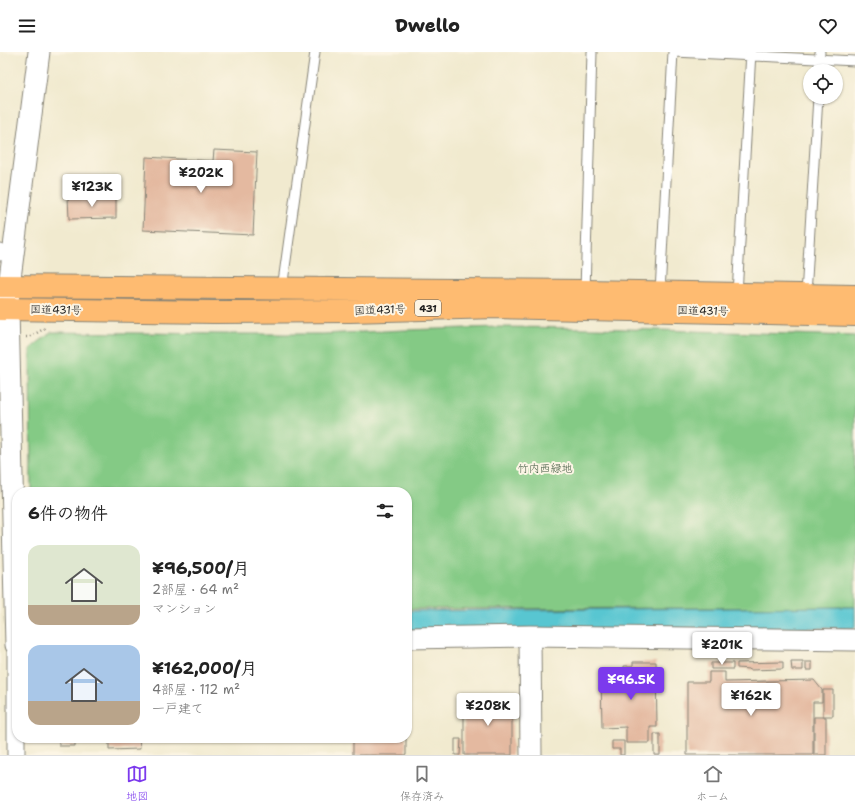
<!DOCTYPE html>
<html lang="ja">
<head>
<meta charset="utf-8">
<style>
  body { margin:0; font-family:"Shantell Sans","Klee One",sans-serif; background:#f6f6f6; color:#222; height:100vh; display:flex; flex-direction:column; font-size:15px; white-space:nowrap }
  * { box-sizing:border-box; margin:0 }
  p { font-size:13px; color:#767676 }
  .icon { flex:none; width:22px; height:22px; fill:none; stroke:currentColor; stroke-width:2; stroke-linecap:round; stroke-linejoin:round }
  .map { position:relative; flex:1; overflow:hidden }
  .details { position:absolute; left:12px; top:435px; width:400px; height:256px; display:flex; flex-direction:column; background:#fff; border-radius:16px; box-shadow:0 1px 3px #0004 }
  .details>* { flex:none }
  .buttons { position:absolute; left:803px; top:12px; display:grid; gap:8px }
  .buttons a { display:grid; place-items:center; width:40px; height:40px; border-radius:50%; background:#fff; box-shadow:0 1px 3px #0004; font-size:20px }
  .price { position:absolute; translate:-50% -34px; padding:0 9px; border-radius:4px; background:#fff; color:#222; font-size:13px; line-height:26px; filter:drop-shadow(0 1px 2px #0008) }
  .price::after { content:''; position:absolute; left:50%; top:24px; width:12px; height:9px; margin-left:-6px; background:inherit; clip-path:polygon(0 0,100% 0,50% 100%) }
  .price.current { background:#7c3aed; color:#fff }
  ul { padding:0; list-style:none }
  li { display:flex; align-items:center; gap:12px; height:100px; padding:0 16px }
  li span { display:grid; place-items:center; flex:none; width:112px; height:80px; border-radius:12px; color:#555 }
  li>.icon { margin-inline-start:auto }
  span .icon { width:48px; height:48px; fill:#fffc; stroke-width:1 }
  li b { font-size:17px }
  h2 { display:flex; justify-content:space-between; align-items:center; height:48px; padding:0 16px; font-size:17px }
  header { display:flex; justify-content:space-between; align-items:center; height:52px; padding:0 16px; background:#fff; font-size:18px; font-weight:800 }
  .tab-bar { display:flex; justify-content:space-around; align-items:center; height:56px; border-top:1px solid #e0e0e0; background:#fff; font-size:11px; color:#767676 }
  .tab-bar a { display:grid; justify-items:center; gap:2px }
  .tab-bar .current { color:#7c3aed }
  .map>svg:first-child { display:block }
</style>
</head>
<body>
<header><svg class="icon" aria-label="menu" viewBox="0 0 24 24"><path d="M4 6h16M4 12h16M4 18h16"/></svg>Dwello<svg class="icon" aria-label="heart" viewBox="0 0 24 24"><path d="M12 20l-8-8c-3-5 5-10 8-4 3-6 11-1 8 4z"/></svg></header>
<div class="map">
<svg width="855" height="703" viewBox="0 0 855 703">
  <rect width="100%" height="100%" fill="#fcf5e5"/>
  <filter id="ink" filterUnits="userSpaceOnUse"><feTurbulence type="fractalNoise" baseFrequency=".025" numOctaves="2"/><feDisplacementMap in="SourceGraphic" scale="8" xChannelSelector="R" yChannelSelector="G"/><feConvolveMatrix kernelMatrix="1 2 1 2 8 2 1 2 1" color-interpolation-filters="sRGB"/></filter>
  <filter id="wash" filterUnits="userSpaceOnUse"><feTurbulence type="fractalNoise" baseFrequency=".012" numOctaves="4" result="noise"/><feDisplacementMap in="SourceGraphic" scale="16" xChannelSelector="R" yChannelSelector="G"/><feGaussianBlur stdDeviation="0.9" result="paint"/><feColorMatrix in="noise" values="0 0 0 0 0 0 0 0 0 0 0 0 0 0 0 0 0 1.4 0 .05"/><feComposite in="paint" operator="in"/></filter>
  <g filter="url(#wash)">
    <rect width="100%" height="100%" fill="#f1eacf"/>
    <path fill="#84ca85" stroke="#507350" d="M499 275 594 276 855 284V555L697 556 407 557V440H31L30 297 51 280 224 282H323L404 278Z"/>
    <path fill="#59c6d1" stroke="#3a7176" d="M855 555V576L407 578V559Z"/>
    <g id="blocks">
      <path fill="#e4b9a0" d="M214 98 257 100 253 183 143 178 146 105 213 109Z
        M68 145H116V166L69 167Z
        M633 610H656L657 675H650V691H626V675L602 676 601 619H624V614H633Z
        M783 610V617L750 618 749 617 737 616V611Z
        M791 610H803V618H792Z
        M806 610H812V618H806Z
        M711 611H733V617H711Z
        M709 620H725V630L814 628 822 638V650H813V703H687V630H709Z
        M823 638H833V664H823Z
        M464 647H512V703H464Z
        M814 665H826V703H814Z
        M654 682H660V703H654Z
        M59 686H75V694H59Z
        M109 686H139L140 697 109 698Z
        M353 686H406V703H353Z
        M455 687H461L460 703H455Z
        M612 689H624V703H620V697H612Z"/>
    </g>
  </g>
  <g filter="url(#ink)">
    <use href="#blocks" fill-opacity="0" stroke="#868376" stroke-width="1"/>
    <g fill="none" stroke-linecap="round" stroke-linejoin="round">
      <g stroke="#868376" stroke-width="11">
        <path id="service" d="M675 0 855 9
          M819 19 820 0
          M0 196V204
          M282 237 315 0
          M585 239 592 0
          M660 240 673 0
          M737 242 751 0
          M806 243 818 45"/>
      </g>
      <g stroke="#868376" stroke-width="19">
        <path id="minor" d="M16 593V703"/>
      </g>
      <g stroke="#868376" stroke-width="23">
        <path id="tertiary" d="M530 584 531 703
          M407 586 530 584 855 588
          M16 593 8 257 9 234 39 0"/>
      </g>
      <g stroke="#868376" stroke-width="24">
        <path id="trunk" d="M0 234 585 239 855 244
          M0 257 214 260 350 259 497 255 855 263"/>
      </g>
      <path stroke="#868376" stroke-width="2.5" stroke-dasharray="1 3" stroke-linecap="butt" d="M26 285H30L45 276"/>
      <use href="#service" stroke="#fff" stroke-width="9"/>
      <use href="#minor" stroke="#fff" stroke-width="17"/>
      <use href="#tertiary" stroke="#fff" stroke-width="21"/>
      <use href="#trunk" stroke="#febb71" stroke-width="22"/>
    </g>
  </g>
  <g text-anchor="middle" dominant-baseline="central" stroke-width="4" stroke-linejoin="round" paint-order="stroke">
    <rect fill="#fcf5e5" stroke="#5f5d58" stroke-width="1" x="415" y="248" width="26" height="16" rx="3"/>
    <g font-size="10" font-weight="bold" fill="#1c1c1c">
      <text x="428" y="256">431</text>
    </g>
    <g font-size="11" fill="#1c1c1c" stroke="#fcf5e5">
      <text transform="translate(56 258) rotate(1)">国道431号</text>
      <text transform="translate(380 258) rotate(-2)">国道431号</text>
      <text transform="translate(703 259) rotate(1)">国道431号</text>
    </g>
    <g font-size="11" fill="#405941" stroke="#fcf5e5">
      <text x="545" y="416">竹内西緑地</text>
    </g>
  </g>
</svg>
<div class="buttons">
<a><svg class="icon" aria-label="locate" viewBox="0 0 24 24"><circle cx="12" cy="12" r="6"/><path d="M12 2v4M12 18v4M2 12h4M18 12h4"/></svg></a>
</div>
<b class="price" style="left:201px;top:142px">¥202K</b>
<b class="price" style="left:92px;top:156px">¥123K</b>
<b class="price" style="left:722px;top:614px">¥201K</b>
<b class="price current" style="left:631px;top:649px">¥96.5K</b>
<b class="price" style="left:751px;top:665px">¥162K</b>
<b class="price" style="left:488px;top:675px">¥208K</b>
<section class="details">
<h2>6件の物件<svg class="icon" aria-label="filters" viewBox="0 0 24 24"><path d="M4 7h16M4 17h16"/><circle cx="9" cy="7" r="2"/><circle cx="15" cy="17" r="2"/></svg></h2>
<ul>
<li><span style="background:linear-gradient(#dfe7d0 75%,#b9a48a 0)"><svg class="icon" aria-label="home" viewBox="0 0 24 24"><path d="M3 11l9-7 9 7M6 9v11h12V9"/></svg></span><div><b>¥96,500/月</b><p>2部屋 · 64 m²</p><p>マンション</p></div></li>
<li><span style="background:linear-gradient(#a9c7e8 70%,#b9a48a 0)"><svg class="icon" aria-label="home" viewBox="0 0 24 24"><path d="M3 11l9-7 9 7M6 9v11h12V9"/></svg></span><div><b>¥162,000/月</b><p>4部屋 · 112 m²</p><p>一戸建て</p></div></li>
</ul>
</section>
</div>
<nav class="tab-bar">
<a class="current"><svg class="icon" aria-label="map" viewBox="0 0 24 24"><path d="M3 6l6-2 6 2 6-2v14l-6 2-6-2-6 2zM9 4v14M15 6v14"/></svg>地図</a>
<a><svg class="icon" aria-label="saved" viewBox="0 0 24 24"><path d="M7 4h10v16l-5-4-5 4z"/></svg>保存済み</a>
<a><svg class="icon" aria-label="home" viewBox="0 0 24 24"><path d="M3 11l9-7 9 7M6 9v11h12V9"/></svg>ホーム</a>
</nav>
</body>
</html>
